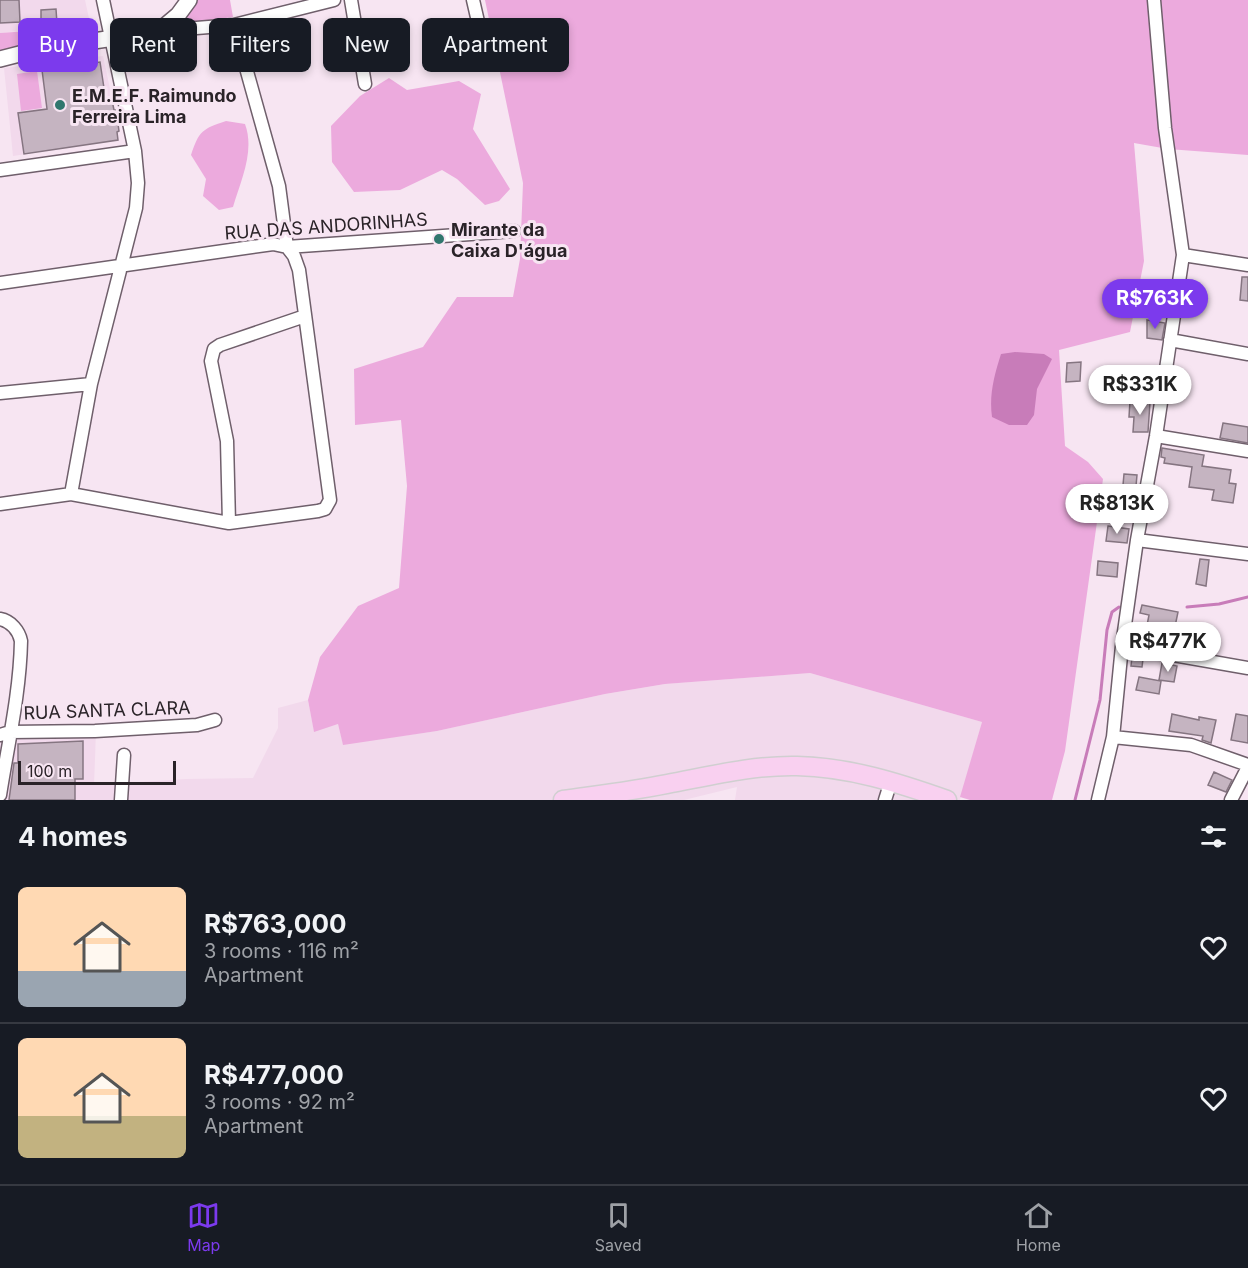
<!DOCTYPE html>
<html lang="en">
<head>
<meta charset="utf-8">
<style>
  body { margin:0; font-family:Inter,sans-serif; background:#20242c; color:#f1f3f6; height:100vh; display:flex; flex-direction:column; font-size:22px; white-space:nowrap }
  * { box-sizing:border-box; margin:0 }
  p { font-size:20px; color:#9ea1a6 }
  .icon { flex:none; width:33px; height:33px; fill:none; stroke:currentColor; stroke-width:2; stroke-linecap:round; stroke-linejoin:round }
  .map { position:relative; height:800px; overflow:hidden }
  .panel { display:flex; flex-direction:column; background:#171b24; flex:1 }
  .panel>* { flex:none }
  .top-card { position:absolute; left:18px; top:18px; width:600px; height:54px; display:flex; gap:12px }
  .scale { position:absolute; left:18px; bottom:15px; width:158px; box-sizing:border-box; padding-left:6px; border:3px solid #2a2328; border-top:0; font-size:16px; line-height:21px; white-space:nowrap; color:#2a2328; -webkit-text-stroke:4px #f7e5f2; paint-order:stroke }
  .price { position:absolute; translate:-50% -51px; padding:0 14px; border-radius:21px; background:#fff; color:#222; font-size:20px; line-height:39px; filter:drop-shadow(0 2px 3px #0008) }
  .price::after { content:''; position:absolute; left:50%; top:36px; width:18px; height:14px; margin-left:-9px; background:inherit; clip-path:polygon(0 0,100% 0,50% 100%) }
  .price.selected { background:#7c3aed; color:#fff }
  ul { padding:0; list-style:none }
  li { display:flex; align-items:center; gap:18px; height:150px; padding:0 18px }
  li+li { border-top:2px solid #363941 }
  li span { display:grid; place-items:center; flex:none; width:168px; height:120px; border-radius:9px; color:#555 }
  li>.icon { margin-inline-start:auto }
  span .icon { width:72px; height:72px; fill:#fffc; stroke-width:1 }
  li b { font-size:26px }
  h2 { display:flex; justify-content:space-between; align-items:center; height:72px; padding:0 18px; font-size:26px }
  .tag { padding:0 21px; border-radius:9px; background:#171b24; box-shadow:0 3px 9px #0003; font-size:21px; line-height:54px }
  .tag.selected { background:#7c3aed; color:#fff }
  .dock { display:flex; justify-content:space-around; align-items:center; height:84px; border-top:2px solid #363941; background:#171b24; font-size:16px; color:#9ea1a6 }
  .dock a { display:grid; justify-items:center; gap:3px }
  .dock .selected { color:#7c3aed }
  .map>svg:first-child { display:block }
</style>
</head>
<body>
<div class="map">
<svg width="1248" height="800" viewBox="0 0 1248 800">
  <rect width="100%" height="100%" fill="#f7e5f2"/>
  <path fill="#f2d9ec" d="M0 0H85L90 23 1 33 0 45Z
    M103 56 119 131 117 132 118 140 13 156 4 68Z
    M810 673 982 722 960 800H735L737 787 684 800H0V737L96 732 94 785 186 779 253 778 278 728V708L308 700 314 731 338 724 343 744 437 731 605 694 665 684Z"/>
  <path fill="#ecaadd" d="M196 0H230L233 17 176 25Z
    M485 0H1248V155L1168 149 1134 143 1144 261 1130 332 1059 350 1065 446 1088 462 1103 479 1065 751 1052 800H970L960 797 982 722 810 673 665 684 605 694 437 731 343 745 338 724 314 732 308 700 320 657 358 606 399 588 407 486 401 420 355 425 354 369 423 347 457 297H513L520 259 523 183Z
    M28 31C28 48 13 49 0 55V33Z
    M37 71 42 108 21 111 17 74Z
    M389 78 407 90 459 81 481 94 473 129 510 189 499 201 485 205 457 179 442 170 400 190 354 192 332 162 331 126 360 96Z
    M226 121 245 124C255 151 241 180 233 207L219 210 203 196 206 179 191 155C199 131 202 129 226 121Z"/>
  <path fill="#c87cb9" d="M1015 352 1044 354 1052 359 1037 389 1034 415 1027 425H1009L992 417C989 395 994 376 1001 354Z"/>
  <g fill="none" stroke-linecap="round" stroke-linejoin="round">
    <path stroke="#c87cb9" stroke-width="3" d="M1187 607 1219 604 1248 597
      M1075 800 1100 700 1107 630 1112 612 1119 607"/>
  </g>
  <path fill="#c5b4c1" stroke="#857581" stroke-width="1.5" d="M0 0H19L20 22 0 23Z
    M56 9 57 24 41 25V10Z
    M100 62 106 101 112 100 114 110H116L119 131 117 132 118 140 24 154 18 113 47 109 42 70Z
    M1242 277H1248V301L1240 300Z
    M1147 320 1165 323 1162 340 1147 338Z
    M1081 362 1080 381 1066 382 1067 363Z
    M1130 401 1150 402 1148 432H1133L1134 417H1129Z
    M1223 423 1248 427V443L1220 438Z
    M1162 448 1204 455 1202 466 1231 470 1229 483 1236 484 1233 503 1212 500 1214 490 1189 487 1192 467 1164 463 1165 458 1161 457Z
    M1124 474 1137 475 1136 486 1123 485Z
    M1108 526 1129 529 1127 543 1106 541Z
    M1200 559 1209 560 1206 586 1196 584Z
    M1098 561 1118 563 1117 577 1097 575Z
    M1142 605 1178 612 1171 646 1144 641 1149 615 1140 613Z
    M1132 657 1143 659 1142 667 1131 666Z
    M1162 663 1177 666 1174 682 1159 680Z
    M1139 677 1161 681 1159 694 1136 690Z
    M1172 714 1199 720V717L1216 720 1211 743 1202 740 1203 736 1169 731Z
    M1236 714 1248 716V743L1231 740Z
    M83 741V779H75V800H9L14 763H18V744Z
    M1214 772 1232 780 1226 792 1208 785Z"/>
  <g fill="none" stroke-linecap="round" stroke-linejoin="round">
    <g stroke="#6f5f6b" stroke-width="15">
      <path id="minor" d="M351 0 365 84
        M473 0 482 39
        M159 31 234 25 334 0
        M0 170 135 151
        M1183 255 1248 265
        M0 283 273 244 287 247 514 231
        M1170 340 1248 354
        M0 393 91 384
        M1156 436 1248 451
        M71 494 91 384 136 208 138 183 135 151 103 0
        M0 504 71 494 229 523 318 511 325 509 330 500 299 270 294 256 287 247 279 186 234 25
        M229 523 227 441 211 361 214 349 220 345 305 316
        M1137 540 1248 554
        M0 619C11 621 19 631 21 641 20 693 8 744 0 795
        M1122 646 1248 668
        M0 735 10 732 95 731 197 725 215 720
        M1113 737 1191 745 1248 765
        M121 800 124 755
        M885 800 891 781
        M1098 800 1113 737 1122 646 1137 540 1156 436 1183 255 1165 128 1154 0
        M1231 800 1248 767"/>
    </g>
    <g stroke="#6f5f6b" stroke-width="18">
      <path id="tertiary" d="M0 59 35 50 159 31 178 15 189 0"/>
    </g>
    <g stroke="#d0cfd0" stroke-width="21">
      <path id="primary" d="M563 800C598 795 632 791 667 784 710 776 753 765 797 766 849 767 899 783 947 800"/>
    </g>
    <use href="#minor" stroke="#fff" stroke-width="12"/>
    <use href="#tertiary" stroke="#fff" stroke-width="15"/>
    <use href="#primary" stroke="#f9d0f0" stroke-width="18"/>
  </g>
  <g fill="#30776e" stroke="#f7e5f2" stroke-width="2">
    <circle cx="60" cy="105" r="6"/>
    <circle cx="439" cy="239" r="6"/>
  </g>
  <g text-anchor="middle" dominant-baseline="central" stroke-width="6" stroke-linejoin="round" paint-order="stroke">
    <g font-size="18" font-weight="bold" fill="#2a2328" stroke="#f7e5f2" text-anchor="start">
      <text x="72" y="95">E.M.E.F. Raimundo<tspan x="72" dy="21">Ferreira Lima</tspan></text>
      <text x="451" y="229">Mirante da<tspan x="451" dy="21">Caixa D'água</tspan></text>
    </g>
    <g font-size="18" fill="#2a2328" stroke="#f7e5f2">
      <text transform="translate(326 226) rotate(-4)">RUA DAS ANDORINHAS</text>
      <text transform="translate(107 710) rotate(-2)">RUA SANTA CLARA</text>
    </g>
  </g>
</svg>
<div class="scale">100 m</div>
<b class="price selected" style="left:1155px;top:330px">R$763K</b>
<b class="price" style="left:1140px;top:416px">R$331K</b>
<b class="price" style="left:1117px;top:535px">R$813K</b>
<b class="price" style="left:1168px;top:673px">R$477K</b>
<div class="top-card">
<a class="tag selected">Buy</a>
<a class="tag">Rent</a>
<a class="tag">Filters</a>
<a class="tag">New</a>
<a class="tag">Apartment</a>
</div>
</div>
<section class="panel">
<h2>4 homes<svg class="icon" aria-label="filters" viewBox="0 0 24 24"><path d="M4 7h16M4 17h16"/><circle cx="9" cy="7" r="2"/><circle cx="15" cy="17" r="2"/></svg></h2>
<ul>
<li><span style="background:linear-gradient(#ffd9b3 70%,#9aa5b1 0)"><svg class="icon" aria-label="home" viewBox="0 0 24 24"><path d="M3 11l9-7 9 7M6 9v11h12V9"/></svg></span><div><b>R$763,000</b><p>3 rooms · 116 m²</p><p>Apartment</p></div><svg class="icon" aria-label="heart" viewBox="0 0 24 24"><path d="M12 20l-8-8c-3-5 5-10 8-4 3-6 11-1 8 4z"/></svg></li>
<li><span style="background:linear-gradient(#ffd9b3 65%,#c2b280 0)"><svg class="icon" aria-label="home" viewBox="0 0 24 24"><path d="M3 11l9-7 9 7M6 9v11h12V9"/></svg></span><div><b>R$477,000</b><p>3 rooms · 92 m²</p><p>Apartment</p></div><svg class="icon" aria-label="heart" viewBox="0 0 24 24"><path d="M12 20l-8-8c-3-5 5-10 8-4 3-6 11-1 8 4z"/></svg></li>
</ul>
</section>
<nav class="dock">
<a class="selected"><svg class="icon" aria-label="map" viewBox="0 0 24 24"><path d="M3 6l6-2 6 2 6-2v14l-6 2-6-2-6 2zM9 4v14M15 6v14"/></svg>Map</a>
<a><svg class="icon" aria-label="saved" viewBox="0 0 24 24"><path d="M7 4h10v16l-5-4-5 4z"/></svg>Saved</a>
<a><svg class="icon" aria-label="home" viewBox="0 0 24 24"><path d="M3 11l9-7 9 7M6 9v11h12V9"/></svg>Home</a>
</nav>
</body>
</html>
